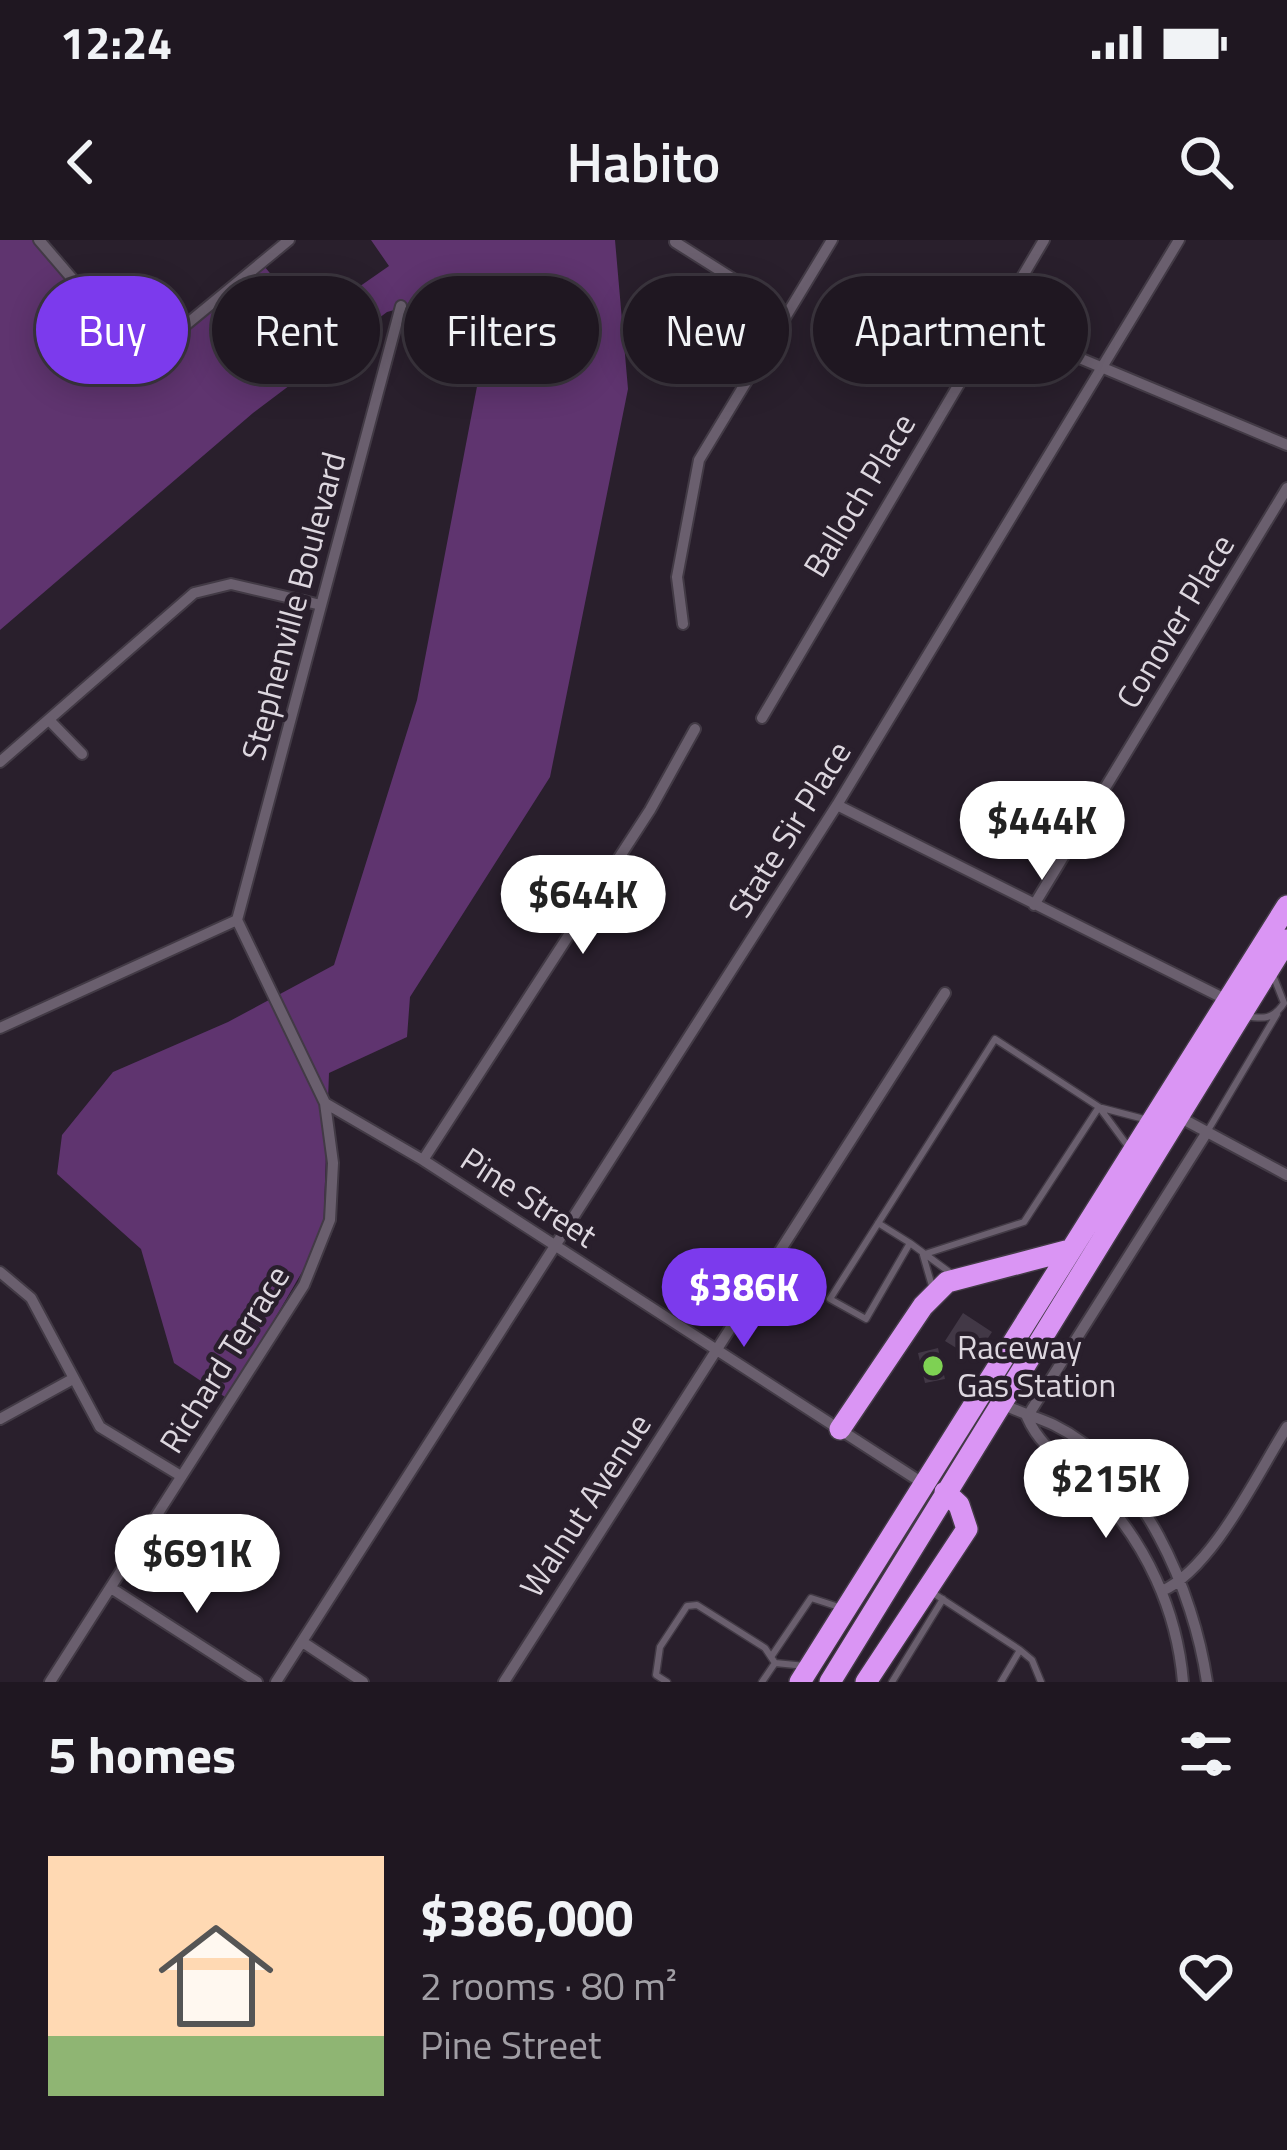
<!DOCTYPE html>
<html lang="en">
<head>
<meta charset="utf-8">
<style>
  body { margin:0; font-family:"Titillium Web",sans-serif; background:#27202a; color:#f1f3f6; height:100vh; display:flex; flex-direction:column; font-size:45px; white-space:nowrap }
  * { box-sizing:border-box; margin:0 }
  p { font-size:39px; color:#a19fa5 }
  .icon { flex:none; width:66px; height:66px; fill:none; stroke:currentColor; stroke-width:2; stroke-linecap:round; stroke-linejoin:round }
  .map { position:relative; height:1442px; overflow:hidden }
  .side { display:flex; flex-direction:column; background:#1f1721; flex:1 }
  .side>* { flex:none }
  .hud { position:absolute; left:36px; top:36px; width:1215px; height:108px; display:flex; gap:24px }
  .price { position:absolute; translate:-50% -102px; padding:0 27px; border-radius:42px; background:#fff; color:#222; font-size:39px; line-height:78px; filter:drop-shadow(0 3px 6px #0008) }
  .price::after { content:''; position:absolute; left:50%; top:72px; width:36px; height:27px; margin-left:-18px; background:inherit; clip-path:polygon(0 0,100% 0,50% 100%) }
  .price.current { background:#7c3aed; color:#fff }
  ul { padding:0; list-style:none }
  li { display:flex; align-items:center; gap:36px; height:300px; padding:0 48px }
  li span { display:grid; place-items:center; flex:none; width:336px; height:240px; border-radius:0px; color:#555 }
  li>.icon { margin-inline-start:auto }
  span .icon { width:144px; height:144px; fill:#fffc; stroke-width:1 }
  li b { font-size:51px }
  h2 { display:flex; justify-content:space-between; align-items:center; height:144px; padding:0 48px; font-size:51px }
  .chip { padding:0 42px; border-radius:54px; background:#1f1721; box-shadow:0 6px 30px #0003,0 0 0 3px #3c363f; font-size:42px; line-height:108px }
  .chip.current { background:#7c3aed; color:#fff }
  .status { display:flex; justify-content:space-between; align-items:center; height:84px; padding:0 60px; background:#1f1721; direction:ltr }
  .status svg { height:33px; fill:currentColor }
  header { display:flex; justify-content:space-between; align-items:center; height:156px; padding:0 48px; background:#1f1721; font-size:54px; font-weight:600 }
  .map>svg:first-child { display:block }
</style>
</head>
<body>
<div class="status"><b>12:24</b><svg viewBox="0 0 49 12"><path d="M0 12V9h3v3zM5 12V6h3v6zM10 12V3h3v9zM15 12V0h3v12zM26 1h20v11H26zM47 4h2v5h-2z"/></svg></div>
<header><svg class="icon" aria-label="back" viewBox="0 0 24 24"><path d="M15 5l-7 7 7 7"/></svg>Habito<svg class="icon" aria-label="search" viewBox="0 0 24 24"><circle cx="10" cy="10" r="6"/><path d="M15 15l6 6"/></svg></header>
<div class="map">
<svg width="1287" height="1442" viewBox="0 0 1287 1442">
  <rect width="100%" height="100%" fill="#291f2c"/>
  <path fill="#5f346f" d="M0 0H42L148 119 264 26 310 81 389 26 371 0H615L628 149 550 537 410 757 407 797 329 833 323 996 228 1159 174 1123 141 1009 57 934 62 895 113 832 228 782 334 725 417 460 497 42 387 72 253 173 0 390Z"/>
  <path fill="#423846" d="M963 1073 992 1092 974 1119 945 1101Z
    M938 1108 945 1139 925 1143 918 1113Z"/>
  <g fill="none" stroke-linecap="round" stroke-linejoin="round">
    <g stroke="#423a45" stroke-width="9">
      <path id="lane" d="M1245 776C1263 779 1273 780 1284 763L1273 735
        M1102 868 1148 880
        M1207 892 1277 774
        M878 983 910 1003
        M925 1014 1024 982 1099 867
        M923 1015 932 1046
        M952 1034 910 1003 866 1079 830 1059 995 799 1099 867 1130 909
        M933 1353 1020 1410 1032 1420 1041 1442
        M771 1417 811 1358 842 1368
        M667 1442 656 1435 660 1407 687 1366 697 1365 765 1408 775 1423 806 1426
        M762 1442 775 1423
        M892 1442 943 1359
        M1001 1442 1020 1410"/>
    </g>
    <g stroke="#423a45" stroke-width="14">
      <path id="street" d="M39 0 130 106 145 110 171 97 289 0
        M675 2 787 73
        M1002 71 1077 117 1287 205
        M683 384 677 337 699 220 832 0
        M762 478 1044 0
        M50 481 82 514
        M0 522 194 353 231 344 321 365
        M837 565 1227 760
        M1034 665 1287 248
        M0 788 237 680
        M325 863 423 920 924 1244
        M1181 878 1287 935
        M423 920 650 570 695 489
        M0 1032 31 1058 100 1187 181 1236
        M1003 1164C1020 1173 1037 1177 1054 1185 1142 1228 1194 1352 1207 1442
        M1027 1177 1207 892
        M1027 1177C1042 1211 1071 1225 1096 1251 1146 1303 1177 1370 1183 1442
        M0 1179 71 1140
        M111 1348 257 1442
        M1162 1351C1213 1328 1257 1234 1287 1187
        M304 1403 363 1442
        M50 1442 304 1045 330 980 333 923 325 863 237 680 401 66
        M276 1442 837 565 1179 0
        M504 1442 945 753"/>
    </g>
    <g stroke="#423a45" stroke-width="24">
      <path id="highway" d="M840 1189 923 1066 947 1042 1066 1011
        M800 1442 1287 666
        M830 1442 1287 700
        M866 1442 967 1289 959 1265 945 1252"/>
    </g>
    <use href="#lane" stroke="#6a5f6e" stroke-width="6"/>
    <use href="#street" stroke="#6a5f6e" stroke-width="10"/>
    <use href="#highway" stroke="#da95f4" stroke-width="21"/>
  </g>
  <circle fill="#7ed153" stroke="#291f2c" stroke-width="4.5" cx="933" cy="1126" r="12"/>
  <g text-anchor="middle" dominant-baseline="central" stroke-width="9" stroke-linejoin="round" paint-order="stroke">
    <g font-size="33" fill="#ddd7df" stroke="#291f2c">
      <text transform="translate(859 255) rotate(-59)">Balloch Place</text>
      <text transform="translate(293 366) rotate(-75)">Stephenville Boulevard</text>
      <text transform="translate(1175 381) rotate(-59)">Conover Place</text>
      <text transform="translate(789 589) rotate(-58)">State Sir Place</text>
      <text transform="translate(529 957) rotate(33)">Pine Street</text>
      <text transform="translate(224 1119) rotate(-58)">Richard Terrace</text>
      <text transform="translate(585 1265) rotate(-57)">Walnut Avenue</text>
    </g>
    <g font-size="33" fill="#ddd7df" stroke="#291f2c" text-anchor="start">
      <text x="957" y="1107">Raceway<tspan x="957" dy="38">Gas Station</tspan></text>
    </g>
  </g>
</svg>
<b class="price" style="left:1042px;top:643px">$444K</b>
<b class="price" style="left:583px;top:717px">$644K</b>
<b class="price current" style="left:744px;top:1110px">$386K</b>
<b class="price" style="left:1106px;top:1301px">$215K</b>
<b class="price" style="left:197px;top:1376px">$691K</b>
<div class="hud">
<a class="chip current">Buy</a>
<a class="chip">Rent</a>
<a class="chip">Filters</a>
<a class="chip">New</a>
<a class="chip">Apartment</a>
</div>
</div>
<section class="side">
<h2>5 homes<svg class="icon" aria-label="filters" viewBox="0 0 24 24"><path d="M4 7h16M4 17h16"/><circle cx="9" cy="7" r="2"/><circle cx="15" cy="17" r="2"/></svg></h2>
<ul>
<li><span style="background:linear-gradient(#ffd9b3 75%,#8fb573 0)"><svg class="icon" aria-label="home" viewBox="0 0 24 24"><path d="M3 11l9-7 9 7M6 9v11h12V9"/></svg></span><div><b>$386,000</b><p>2 rooms · 80 m²</p><p>Pine Street</p></div><svg class="icon" aria-label="heart" viewBox="0 0 24 24"><path d="M12 20l-8-8c-3-5 5-10 8-4 3-6 11-1 8 4z"/></svg></li>
</ul>
</section>
</body>
</html>
